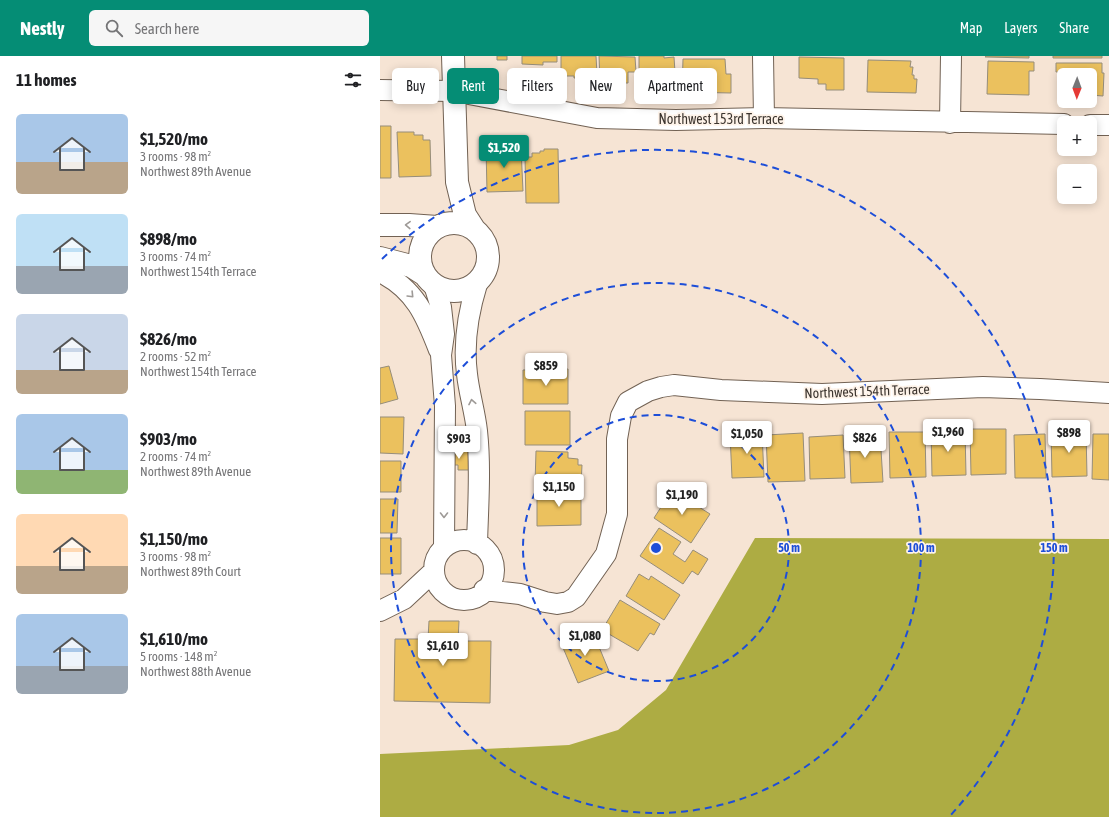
<!DOCTYPE html>
<html lang="en">
<head>
<meta charset="utf-8">
<style>
  body { margin:0; font-family:"Asap Condensed",sans-serif; background:#f6f6f6; color:#202124; height:100vh; display:flex; flex-direction:column; font-size:15px; white-space:nowrap }
  * { box-sizing:border-box; margin:0 }
  p { font-size:13px; color:#757577 }
  .icon { flex:none; width:22px; height:22px; fill:none; stroke:currentColor; stroke-width:2; stroke-linecap:round; stroke-linejoin:round }
  .map { position:relative; flex:1; overflow:hidden }
  .sheet { display:flex; flex-direction:column; background:#fff; width:380px }
  .sheet>* { flex:none }
  .hud { position:absolute; left:12px; top:12px; width:380px; height:36px; display:flex; gap:8px }
  .needle { width:26px; rotate:181deg }
  .tools { position:absolute; left:677px; top:12px; display:grid; gap:8px }
  .tools a { display:grid; place-items:center; width:40px; height:40px; border-radius:6px; background:#fff; box-shadow:0 2px 10px #0003; font-size:20px }
  .price { position:absolute; translate:-50% -34px; padding:0 9px; border-radius:4px; background:#fff; color:#222; font-size:13px; line-height:26px; filter:drop-shadow(0 1px 2px #0008) }
  .price::after { content:''; position:absolute; left:50%; top:24px; width:12px; height:9px; margin-left:-6px; background:inherit; clip-path:polygon(0 0,100% 0,50% 100%) }
  .price.active { background:#058d75; color:#fff }
  ul { padding:0; list-style:none }
  li { display:flex; align-items:center; gap:12px; height:100px; padding:0 16px }
  li span { display:grid; place-items:center; flex:none; width:112px; height:80px; border-radius:6px; color:#555 }
  li>.icon { margin-inline-start:auto }
  span .icon { width:48px; height:48px; fill:#fffc; stroke-width:1 }
  li b { font-size:17px }
  h2 { display:flex; justify-content:space-between; align-items:center; height:48px; padding:0 16px; font-size:17px }
  .tag { padding:0 14px; border-radius:6px; background:#fff; box-shadow:0 2px 10px #0003; font-size:14px; line-height:36px }
  .tag.active { background:#058d75; color:#fff }
  header { display:flex; align-items:center; gap:24px; box-sizing:border-box; height:56px; padding:0 20px; background:#058d75; color:#fff }
  header strong { font-size:19px }
  nav { display:flex; gap:22px; margin-inline-start:auto; font-size:14px }
  .search { width:280px; height:36px; background:#f6f6f6; display:flex; align-items:center; gap:10px; box-sizing:border-box; padding:0 14px; border-radius:6px; color:#757577; font-size:15px }
  main { display:flex; flex:1; min-height:0 }
  .map>svg:first-child { display:block }
</style>
</head>
<body>
<header>
<strong>Nestly</strong>
<div class="search"><svg class="icon" aria-label="search" viewBox="0 0 24 24"><circle cx="10" cy="10" r="6"/><path d="M15 15l6 6"/></svg>Search here</div>
<nav><a>Map</a><a>Layers</a><a>Share</a></nav>
</header>
<main>
<section class="sheet">
<h2>11 homes<svg class="icon" aria-label="filters" viewBox="0 0 24 24"><path d="M4 7h16M4 17h16"/><circle cx="9" cy="7" r="2"/><circle cx="15" cy="17" r="2"/></svg></h2>
<ul>
<li><span style="background:linear-gradient(#a9c7e8 60%,#b9a48a 0)"><svg class="icon" aria-label="home" viewBox="0 0 24 24"><path d="M3 11l9-7 9 7M6 9v11h12V9"/></svg></span><div><b>$1,520/mo</b><p>3 rooms · 98 m²</p><p>Northwest 89th Avenue</p></div></li>
<li><span style="background:linear-gradient(#bfe0f5 65%,#9aa5b1 0)"><svg class="icon" aria-label="home" viewBox="0 0 24 24"><path d="M3 11l9-7 9 7M6 9v11h12V9"/></svg></span><div><b>$898/mo</b><p>3 rooms · 74 m²</p><p>Northwest 154th Terrace</p></div></li>
<li><span style="background:linear-gradient(#c9d6e8 70%,#b9a48a 0)"><svg class="icon" aria-label="home" viewBox="0 0 24 24"><path d="M3 11l9-7 9 7M6 9v11h12V9"/></svg></span><div><b>$826/mo</b><p>2 rooms · 52 m²</p><p>Northwest 154th Terrace</p></div></li>
<li><span style="background:linear-gradient(#a9c7e8 70%,#8fb573 0)"><svg class="icon" aria-label="home" viewBox="0 0 24 24"><path d="M3 11l9-7 9 7M6 9v11h12V9"/></svg></span><div><b>$903/mo</b><p>2 rooms · 74 m²</p><p>Northwest 89th Avenue</p></div></li>
<li><span style="background:linear-gradient(#ffd9b3 65%,#b9a48a 0)"><svg class="icon" aria-label="home" viewBox="0 0 24 24"><path d="M3 11l9-7 9 7M6 9v11h12V9"/></svg></span><div><b>$1,150/mo</b><p>3 rooms · 98 m²</p><p>Northwest 89th Court</p></div></li>
<li><span style="background:linear-gradient(#a9c7e8 65%,#9aa5b1 0)"><svg class="icon" aria-label="home" viewBox="0 0 24 24"><path d="M3 11l9-7 9 7M6 9v11h12V9"/></svg></span><div><b>$1,610/mo</b><p>5 rooms · 148 m²</p><p>Northwest 88th Avenue</p></div></li>
</ul>
</section>
<div class="map">
<svg width="729" height="761" viewBox="0 0 729 761">
  <rect width="100%" height="100%" fill="#f6e4d4"/>
  <path fill="#adac43" d="M375 482 729 483V761H0V698L189 689 238 674 286 634Z"/>
  <path fill="#ebc15e" stroke="#968d7a" d="M117 0H127V4H117Z
    M142 0H177V6H163V9L142 8Z
    M181 0H216L217 18H203V22H194V20H181Z
    M219 0 255 1 256 16H248V27H238V25H220Z
    M259 0H284V2L294 1 295 16 287 17V28H278V25L259 26Z
    M606 0H649V2L605 1Z
    M673 0H722V2H673Z
    M419 1 464 2V34H446V28H438V23L419 22Z
    M303 3H345L346 18H351V37L302 36Z
    M488 4 531 5 530 11H533L532 19H534V23H537L536 37 487 36Z
    M608 5 654 6V15H649V39L607 38Z
    M676 7H722V17H724L723 40 710 39V19H684V39H680V16H676Z
    M0 70H11V122H0Z
    M17 76H34V79H43V84H50L51 120 19 121Z
    M127 90V92H141L143 135 107 136 106 91Z
    M164 93H178L179 147H146L145 101H152V97H160V95H164Z
    M9 310 18 343 0 348V312Z
    M188 313V348H143V314Z
    M145 355H190V389H145Z
    M0 361H24L23 398 0 397Z
    M590 373H626V418L591 419Z
    M551 374H585L586 419 552 420Z
    M706 375 707 420 672 421 671 376Z
    M382 376 384 421 352 422 350 378Z
    M509 376H545L546 421 510 422Z
    M423 377 425 425 388 426 386 379Z
    M496 378 497 394H501L503 426 471 427 469 379Z
    M665 378 666 422H635L634 379Z
    M713 378H729V424L712 423Z
    M463 379 465 422 430 423 429 381Z
    M79 395H89V414H78V409H67V397H79Z
    M156 395 188 396V402L198 403V409H202L201 429 155 428Z
    M0 405H21V436H0Z
    M292 434 330 458 311 487 274 462Z
    M157 435H201V469L157 470Z
    M0 443H18L17 477H0Z
    M279 472 301 486 293 498 305 506 313 494 328 503 318 519 312 515 303 528 260 500Z
    M0 482H21V518H0Z
    M259 518 269 524 271 520 300 539 284 564 246 540Z
    M240 544 280 568 274 579 270 577 258 595 222 574Z
    M49 565H79L78 585H111L110 647 14 645 15 583H48Z
    M212 574 229 615 198 627 181 587Z"/>
  <g fill="none" stroke-linecap="round" stroke-linejoin="round">
    <g stroke="#726254" stroke-width="22">
      <path id="minor" d="M383 0 384 62
        M0 34 73 35 217 62 296 64 384 62 684 68
        M570 67 571 0
        M710 69H729
        M0 216C35 233 46 260 59 294
        M97 228C88 257 83 287 87 318 89 337 95 356 97 375 101 412 98 451 97 488
        M54 229 61 251 64 278 61 299 65 350 64 491
        M54 514a30 30 0 1 1 60 0a30 30 0 1 1-60 0Z
        M104 534 140 538 165 546 177 548 188 546 196 541 226 498 237 458V383L241 360 248 346 268 335 281 331 294 329 341 334 442 338 603 331 660 333 729 337
        M0 555 24 543 54 515"/>
    </g>
    <g stroke="#726254" stroke-width="24">
      <path id="tertiary" d="M73 0 77 126 85 159 94 173
        M40 201a34 34 0 1 1 68 0a34 34 0 1 1-68 0Z
        M0 169H29L57 171
        M0 202 31 210 45 219"/>
    </g>
    <use href="#minor" stroke="#fff" stroke-width="20"/>
    <use href="#tertiary" stroke="#fff" stroke-width="22"/>
  </g>
  <defs><path id="oneway-chevron" d="M-2-3.5L2.5 0L-2 3.5" fill="none" stroke-width="1.6" stroke-linecap="round" stroke-linejoin="round"/></defs>
  <g stroke="#9e9a97">
    <use href="#oneway-chevron" transform="translate(28 169) rotate(-178)"/>
    <use href="#oneway-chevron" transform="translate(31 239) rotate(46)"/>
    <use href="#oneway-chevron" transform="translate(92 346) rotate(-101)"/>
    <use href="#oneway-chevron" transform="translate(64 459) rotate(90)"/>
  </g>
  <g fill="none" stroke="#1d4ed8" stroke-width="2" stroke-dasharray="7 5">
    <circle cx="276" cy="492" r="133"/>
    <circle cx="276" cy="492" r="265"/>
    <path d="M2 203A398 398 0 0 1 569 761"/>
  </g>
  <g text-anchor="middle" dominant-baseline="central" stroke-width="3.5" stroke-linejoin="round" paint-order="stroke">
    <g font-size="14" fill="#3c352f" stroke="#fef3e9">
      <text x="341" y="63">Northwest 153rd Terrace</text>
      <text transform="translate(487 335) rotate(-2)">Northwest 154th Terrace</text>
    </g>
  </g>
  <circle cx="276" cy="492" r="6" fill="#1d4ed8" stroke="#fef3e9" stroke-width="2"/>
  <g font-size="12" text-anchor="middle" font-weight="bold" fill="#1d4ed8" stroke="#fef3e9" stroke-width="3.5" stroke-linejoin="round" paint-order="stroke">
    <text x="409" y="496">50 m</text>
    <text x="541" y="496">100 m</text>
    <text x="674" y="496">150 m</text>
  </g>
</svg>
<div class="tools">
<a><svg class="needle" viewBox="-14 -14 28 28"><path d="M0-13l5 13h-10z" fill="#e53935"/><path d="M0 13l5-13h-10z" fill="#757577"/></svg></a>
<a>+</a>
<a>−</a>
</div>
<b class="price active" style="left:124px;top:113px">$1,520</b>
<b class="price" style="left:166px;top:331px">$859</b>
<b class="price" style="left:568px;top:397px">$1,960</b>
<b class="price" style="left:689px;top:398px">$898</b>
<b class="price" style="left:367px;top:399px">$1,050</b>
<b class="price" style="left:485px;top:403px">$826</b>
<b class="price" style="left:79px;top:404px">$903</b>
<b class="price" style="left:179px;top:452px">$1,150</b>
<b class="price" style="left:302px;top:460px">$1,190</b>
<b class="price" style="left:205px;top:601px">$1,080</b>
<b class="price" style="left:63px;top:611px">$1,610</b>
<div class="hud">
<a class="tag">Buy</a>
<a class="tag active">Rent</a>
<a class="tag">Filters</a>
<a class="tag">New</a>
<a class="tag">Apartment</a>
</div>
</div>
</main>
</body>
</html>
